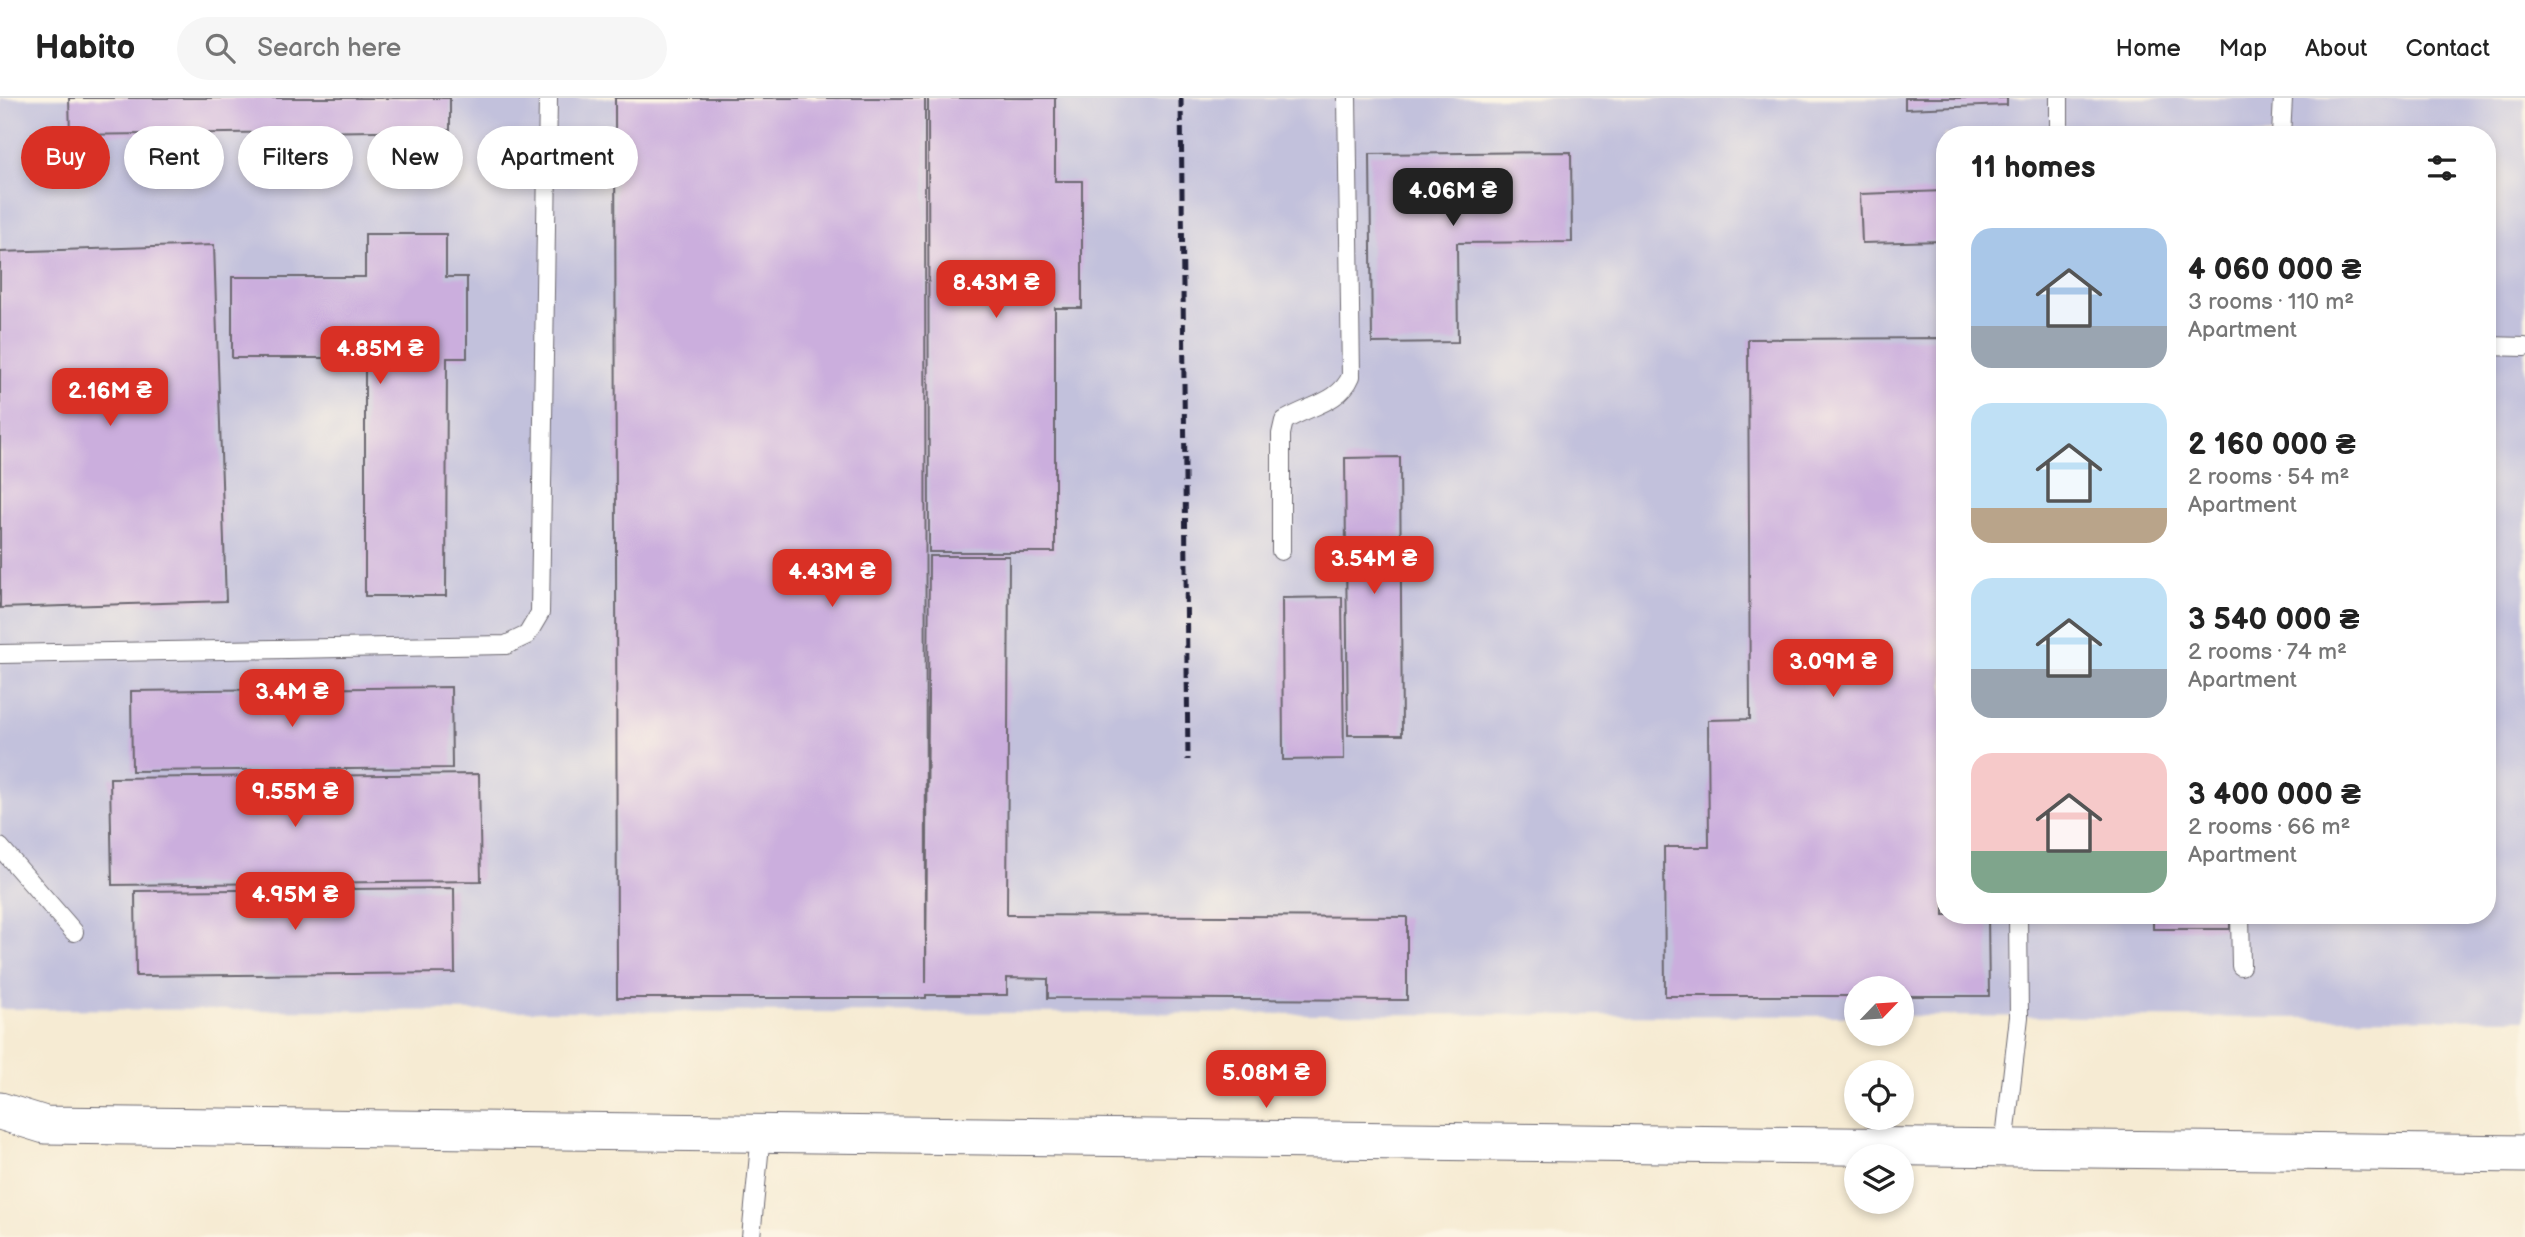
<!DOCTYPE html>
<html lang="en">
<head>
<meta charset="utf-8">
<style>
  body { margin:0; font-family:"Balsamiq Sans",sans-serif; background:#f6f6f6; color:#222; height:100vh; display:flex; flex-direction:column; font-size:26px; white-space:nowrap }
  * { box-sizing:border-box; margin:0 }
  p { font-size:23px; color:#767676 }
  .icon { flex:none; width:38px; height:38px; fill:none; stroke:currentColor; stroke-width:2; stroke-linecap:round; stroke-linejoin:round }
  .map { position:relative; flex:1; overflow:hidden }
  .sheet { position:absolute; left:1936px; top:28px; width:560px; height:798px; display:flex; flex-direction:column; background:#fff; border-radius:28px; box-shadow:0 4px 10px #0003 }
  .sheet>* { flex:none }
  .top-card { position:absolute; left:21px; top:28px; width:665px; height:63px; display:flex; gap:14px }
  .needle { width:46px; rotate:65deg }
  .buttons { position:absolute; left:1844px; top:878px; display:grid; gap:14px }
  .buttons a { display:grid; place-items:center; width:70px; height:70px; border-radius:50%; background:#fff; box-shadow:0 4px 10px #0003; font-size:35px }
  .price { position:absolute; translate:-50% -60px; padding:0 16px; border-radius:14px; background:#d93025; color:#fff; font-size:23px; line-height:46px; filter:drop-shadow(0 2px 4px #0008) }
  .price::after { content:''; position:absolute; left:50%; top:42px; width:21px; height:16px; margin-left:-10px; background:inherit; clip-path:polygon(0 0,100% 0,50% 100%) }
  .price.active { background:#222; color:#fff }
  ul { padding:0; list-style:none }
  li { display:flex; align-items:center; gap:21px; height:175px; padding:0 35px }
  li span { display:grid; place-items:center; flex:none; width:196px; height:140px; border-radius:21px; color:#555 }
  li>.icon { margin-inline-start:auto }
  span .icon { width:84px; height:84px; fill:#fffc; stroke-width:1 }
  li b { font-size:30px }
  h2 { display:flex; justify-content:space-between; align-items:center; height:84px; padding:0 35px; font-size:30px }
  .pill { padding:0 24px; border-radius:32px; background:#fff; box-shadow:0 4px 10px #0003; font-size:24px; line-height:63px }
  .pill.active { background:#d93025; color:#fff }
  header { display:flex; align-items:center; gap:42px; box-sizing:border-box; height:98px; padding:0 35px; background:#fff; border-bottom:2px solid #e0e0e0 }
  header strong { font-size:33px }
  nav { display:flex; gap:38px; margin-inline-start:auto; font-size:24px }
  .search { width:490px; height:63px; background:#f6f6f6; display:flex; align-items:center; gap:18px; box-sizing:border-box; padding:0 24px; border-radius:38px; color:#767676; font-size:26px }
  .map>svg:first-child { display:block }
</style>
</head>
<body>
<header>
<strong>Habito</strong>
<div class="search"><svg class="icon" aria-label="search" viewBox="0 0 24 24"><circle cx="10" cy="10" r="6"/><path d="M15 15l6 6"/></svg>Search here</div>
<nav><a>Home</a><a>Map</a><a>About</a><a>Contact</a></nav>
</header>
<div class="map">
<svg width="2525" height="1139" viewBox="0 0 2525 1139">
  <rect width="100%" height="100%" fill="#fcf5e5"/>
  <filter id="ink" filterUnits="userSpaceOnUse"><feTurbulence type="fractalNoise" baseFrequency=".0143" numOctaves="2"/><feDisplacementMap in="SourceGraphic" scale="14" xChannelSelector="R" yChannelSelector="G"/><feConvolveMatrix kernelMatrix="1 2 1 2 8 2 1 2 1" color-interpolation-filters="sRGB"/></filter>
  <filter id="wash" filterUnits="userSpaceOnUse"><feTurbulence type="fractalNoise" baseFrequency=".00686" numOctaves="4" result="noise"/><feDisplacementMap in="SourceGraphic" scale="28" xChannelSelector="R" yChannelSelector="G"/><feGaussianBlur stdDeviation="1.57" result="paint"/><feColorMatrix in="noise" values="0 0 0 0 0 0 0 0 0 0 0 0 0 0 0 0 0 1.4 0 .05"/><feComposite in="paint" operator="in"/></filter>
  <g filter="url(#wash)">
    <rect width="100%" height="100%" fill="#f6ebd3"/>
    <path fill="#c2c1dc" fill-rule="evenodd" d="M0 0H2525V921L1902 918V891H1857V918L0 911ZM1944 37H2487V817H1944Z"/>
    <g id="blocks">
      <path fill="#cbaedd" d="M69 0H450V32L70 37Z
        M615 0H925L926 885 929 458H1009L1007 817 1407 819V902L1048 900V881L1007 880V897H926V900H617Z
        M928 0H1055V83H1082V210H1055V454H929Z
        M1905 0H2007V7L1905 11Z
        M1571 54 1572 144 1457 145 1458 244 1372 245 1370 56Z
        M1944 93V143L1862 145 1860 96Z
        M365 136H446V179H467V260H447L446 498H365V260H232V179H365Z
        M214 147 226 503 0 510V154Z
        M1944 240V817H1988L1989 898H1902V891H1857V898H1665L1664 749H1709L1708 622 1750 621 1748 241Z
        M1400 359 1402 637H1348L1345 360Z
        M1342 499 1344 661 1283 662 1282 500Z
        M451 589 452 670 132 673 131 593Z
        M479 676 481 783 112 787 110 680Z
        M454 790 455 875 136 878 135 793Z
        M2153 817H2230V831H2153Z"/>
    </g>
  </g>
  <g filter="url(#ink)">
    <use href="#blocks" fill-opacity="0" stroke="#6c6870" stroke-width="2"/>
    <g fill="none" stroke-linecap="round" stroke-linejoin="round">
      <g stroke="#6c6870" stroke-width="20">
        <path id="service" d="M2059 37V0
          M2281 37 2283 0
          M2487 248 2525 249
          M1281 453V336L1284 323C1307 308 1340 305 1351 278L1347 0
          M0 556 506 547 527 537 540 515 548 0
          M0 749 74 834
          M2240 817 2241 868
          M2004 1049 2019 919 2018 817
          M751 1139 761 1036"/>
      </g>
      <g stroke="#6c6870" stroke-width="39">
        <path id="minor" d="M0 1013 45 1027 2525 1056"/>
      </g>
      <use href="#service" stroke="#fff" stroke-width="18"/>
      <use href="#minor" stroke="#fff" stroke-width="37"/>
      <path stroke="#22223b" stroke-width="5" stroke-dasharray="10 5" stroke-linecap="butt" d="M1181 0 1188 662"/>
    </g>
  </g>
</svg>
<div class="buttons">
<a><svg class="needle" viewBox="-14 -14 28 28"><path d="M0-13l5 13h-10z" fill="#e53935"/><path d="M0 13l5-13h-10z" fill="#767676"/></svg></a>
<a><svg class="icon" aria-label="locate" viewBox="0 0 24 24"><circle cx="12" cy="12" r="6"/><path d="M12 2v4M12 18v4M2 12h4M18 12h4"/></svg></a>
<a><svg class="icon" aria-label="layers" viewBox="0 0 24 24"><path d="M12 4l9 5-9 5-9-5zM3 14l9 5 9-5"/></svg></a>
</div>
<b class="price active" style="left:1453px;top:130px">4.06M ₴</b>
<b class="price" style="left:996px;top:222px">8.43M ₴</b>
<b class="price" style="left:380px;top:288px">4.85M ₴</b>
<b class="price" style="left:110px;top:330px">2.16M ₴</b>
<b class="price" style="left:1374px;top:498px">3.54M ₴</b>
<b class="price" style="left:832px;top:511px">4.43M ₴</b>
<b class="price" style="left:1833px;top:601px">3.09M ₴</b>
<b class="price" style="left:292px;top:631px">3.4M ₴</b>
<b class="price" style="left:295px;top:731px">9.55M ₴</b>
<b class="price" style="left:295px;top:834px">4.95M ₴</b>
<b class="price" style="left:1266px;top:1012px">5.08M ₴</b>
<div class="top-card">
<a class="pill active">Buy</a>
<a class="pill">Rent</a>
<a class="pill">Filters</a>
<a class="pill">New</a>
<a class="pill">Apartment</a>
</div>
<section class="sheet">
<h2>11 homes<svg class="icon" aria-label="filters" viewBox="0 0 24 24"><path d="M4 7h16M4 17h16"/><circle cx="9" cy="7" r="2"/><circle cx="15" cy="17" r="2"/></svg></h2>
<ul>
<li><span style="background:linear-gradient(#a9c7e8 70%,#9aa5b1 0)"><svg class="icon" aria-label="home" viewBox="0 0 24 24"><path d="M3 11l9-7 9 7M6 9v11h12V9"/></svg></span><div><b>4 060 000 ₴</b><p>3 rooms · 110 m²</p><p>Apartment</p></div></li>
<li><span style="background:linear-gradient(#bfe0f5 75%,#b9a48a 0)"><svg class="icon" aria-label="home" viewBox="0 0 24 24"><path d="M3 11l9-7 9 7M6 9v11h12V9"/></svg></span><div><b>2 160 000 ₴</b><p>2 rooms · 54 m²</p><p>Apartment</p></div></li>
<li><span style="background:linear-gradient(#bfe0f5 65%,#9aa5b1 0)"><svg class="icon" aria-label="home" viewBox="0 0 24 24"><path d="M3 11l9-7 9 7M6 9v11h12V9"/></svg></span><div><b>3 540 000 ₴</b><p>2 rooms · 74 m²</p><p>Apartment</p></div></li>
<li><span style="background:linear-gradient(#f6c9c9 70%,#7fa58c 0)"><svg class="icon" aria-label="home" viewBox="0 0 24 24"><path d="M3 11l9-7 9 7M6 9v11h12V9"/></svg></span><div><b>3 400 000 ₴</b><p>2 rooms · 66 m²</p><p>Apartment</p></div></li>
</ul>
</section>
</div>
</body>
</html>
